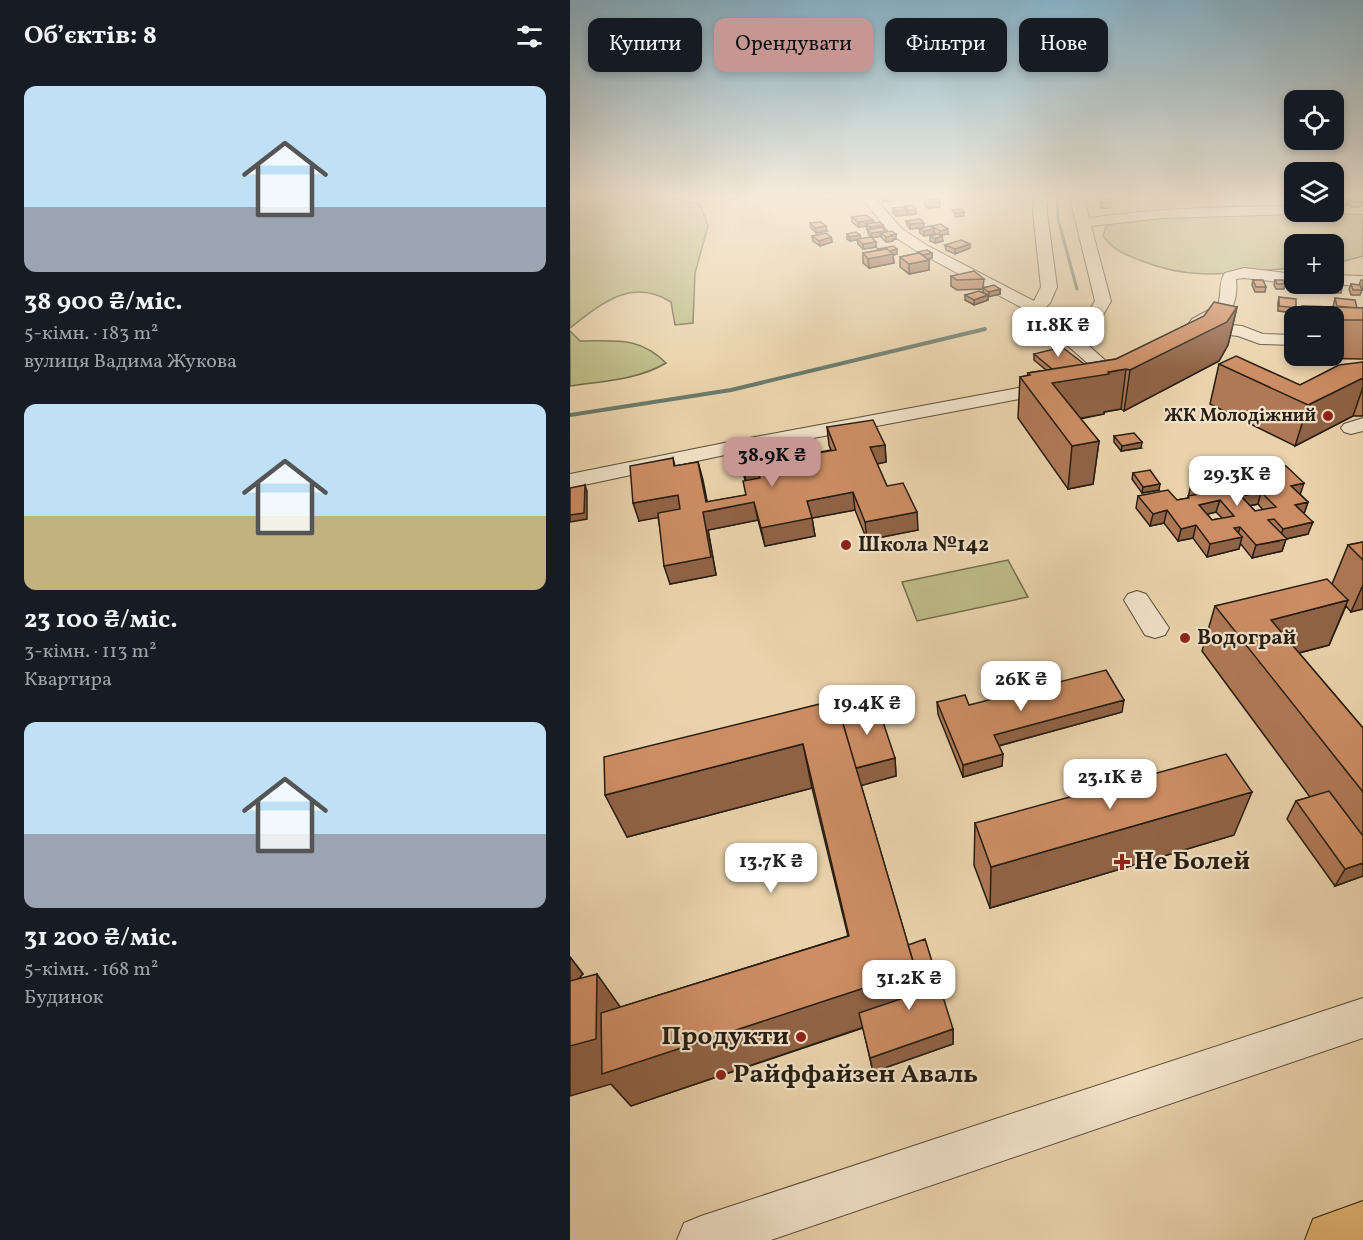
<!DOCTYPE html>
<html lang="uk">
<head>
<meta charset="utf-8">
<style>
  body { margin:0; font-family:Vollkorn,serif; background:#242831; color:#f1f3f6; height:100vh; display:flex; flex-direction:column; font-size:22px; white-space:nowrap }
  * { box-sizing:border-box; margin:0 }
  p { font-size:20px; color:#9ea1a6 }
  .icon { flex:none; width:33px; height:33px; fill:none; stroke:currentColor; stroke-width:2; stroke-linecap:round; stroke-linejoin:round }
  .map { position:relative; flex:1; overflow:hidden }
  .sheet { display:flex; flex-direction:column; background:#171b24; width:570px }
  .sheet>* { flex:none }
  .top-card { position:absolute; left:18px; top:18px; width:570px; height:54px; display:flex; gap:12px }
  .fabs { position:absolute; left:714px; top:90px; display:grid; gap:12px }
  .fabs a { display:grid; place-items:center; width:60px; height:60px; border-radius:12px; background:#171b24; box-shadow:0 3px 9px #0003; font-size:30px }
  .price { position:absolute; translate:-50% -51px; padding:0 14px; border-radius:12px; background:#fff; color:#222; font-size:20px; line-height:39px; filter:drop-shadow(0 2px 3px #0008) }
  .price::after { content:''; position:absolute; left:50%; top:36px; width:18px; height:14px; margin-left:-9px; background:inherit; clip-path:polygon(0 0,100% 0,50% 100%) }
  .price.selected { background:#c59692; color:#111 }
  ul { padding:0; list-style:none }
  li { display:grid; align-content:center; gap:12px; height:318px; padding:0 24px }
  li span { display:grid; place-items:center; height:186px; border-radius:12px; color:#555 }
  li>.icon { margin-inline-start:auto }
  span .icon { width:108px; height:108px; fill:#fffc; stroke-width:1 }
  li b { font-size:26px }
  h2 { display:flex; justify-content:space-between; align-items:center; height:72px; padding:0 24px; font-size:26px }
  .chip { padding:0 21px; border-radius:12px; background:#171b24; box-shadow:0 3px 9px #0003; font-size:21px; line-height:54px }
  .chip.selected { background:#c59692; color:#111 }
  main { display:flex; flex:1; min-height:0 }
  .map>svg:first-child { display:block }
</style>
</head>
<body>
<main>
<section class="sheet">
<h2>Об’єктів: 8<svg class="icon" aria-label="filters" viewBox="0 0 24 24"><path d="M4 7h16M4 17h16"/><circle cx="9" cy="7" r="2"/><circle cx="15" cy="17" r="2"/></svg></h2>
<ul>
<li><span style="background:linear-gradient(#bfe0f5 65%,#9aa5b1 0)"><svg class="icon" aria-label="home" viewBox="0 0 24 24"><path d="M3 11l9-7 9 7M6 9v11h12V9"/></svg></span><div><b>38 900 ₴/міс.</b><p>5-кімн. · 183 m²</p><p>вулиця Вадима Жукова</p></div></li>
<li><span style="background:linear-gradient(#bfe0f5 60%,#c2b280 0)"><svg class="icon" aria-label="home" viewBox="0 0 24 24"><path d="M3 11l9-7 9 7M6 9v11h12V9"/></svg></span><div><b>23 100 ₴/міс.</b><p>3-кімн. · 113 m²</p><p>Квартира</p></div></li>
<li><span style="background:linear-gradient(#bfe0f5 60%,#9aa5b1 0)"><svg class="icon" aria-label="home" viewBox="0 0 24 24"><path d="M3 11l9-7 9 7M6 9v11h12V9"/></svg></span><div><b>31 200 ₴/міс.</b><p>5-кімн. · 168 m²</p><p>Будинок</p></div></li>
</ul>
</section>
<div class="map">
<svg width="793" height="1240" viewBox="0 0 793 1240">
  <rect width="100%" height="100%" fill="#ead3ac"/>
  <filter id="stains"><feTurbulence type="fractalNoise" baseFrequency=".00333" numOctaves="4"/><feColorMatrix values="0 0 0 0 .2 0 0 0 0 .09 0 0 0 0 .02 0 0 0 .5 -.17"/></filter>
  <radialGradient id="worn" r=".72"><stop offset=".6" stop-color="#630" stop-opacity="0"/><stop offset="1" stop-color="#630" stop-opacity=".3"/></radialGradient>
  <path fill="#bdbb86" stroke="#726c4c" stroke-width="1.5" d="M0 196H93L130 204 138 226 125 273 123 323 105 325 101 302C61 277 31 304 0 328Z
    M686 212H793V256L764 264V244H724V268C668 271 627 283 572 261 556 255 543 250 533 236L536 227 545 220Z
    M0 331 10 341C45 341 69 336 96 363 68 380 32 381 0 386Z
    M438 560 458 597 347 621 332 582Z"/>
  <g fill="none" stroke-linecap="round" stroke-linejoin="round">
    <path stroke="#6a7a6b" stroke-width="3" d="M487 196 488 219 507 289"/>
    <path stroke="#6a7a6b" stroke-width="4" d="M0 415 161 390 415 329"/>
    <g stroke="#574a38" stroke-width="2">
      <path id="minor" d="M290 196H303L332 229 358 246 464 301 471 287 463 213 465 196H477V213L487 287 480 303 475 308 505 334 525 301 501 202 504 196H516L515 202 519 218C587 208 655 207 724 206V212H730L724 214 592 218 521 226 541 301 517 344 546 370 544 374H530L458 311 348 252 322 235Z
        M764 206H793V214L759 213 764 212Z
        M674 268 724 274 725 284 674 278 666 279C668 301 663 313 643 323L672 326 693 334 724 335V345L690 344 668 336 626 331 620 330 617 326 622 319 648 305C652 294 648 282 655 273Z
        M764 275 793 276V286L759 284H764Z
        M485 381 492 383 495 387 492 391 169 452 0 488V474L169 440Z
        M793 418V431L781 434 774 432 771 428 774 424Z
        M567 591 576 594 599 628 595 635 585 638 575 635 554 600 558 594Z
        M793 998V1038L201 1240H107L114 1223 131 1216Z"/>
    </g>
    <g stroke="#261d12" stroke-width="2">
      <path id="highway" d="M793 1201V1240H735L743 1219Z"/>
    </g>
    <use href="#minor" fill="#f1e2c9" fill-rule="evenodd"/>
    <use href="#highway" fill="#e5ba76" fill-rule="evenodd"/>
  </g>
  <path fill="#b07956" stroke="#261d12" stroke-width="1.5" fill-rule="evenodd" d="M676 196H686V197H677Z
    M787 196H793V203H791L790 207H781L777 203 778 198H787Z
    M531 199 541 203 540 208H530Z
    M355 200 370 202V207L357 208 355 204Z
    M335 206 346 210V214L338 215 336 212V215L326 216 323 213V208L335 209Z
    M282 217 303 220V223L313 225 314 229 316 232 326 239H323V241L316 242 311 237V236L302 238 298 234V230L297 229V226L288 227 282 222Z
    M336 221 354 227 340 229 337 225Z
    M240 223 257 231 246 233 241 228Z
    M362 226 378 234 370 235 373 241 365 243 360 241V236L369 235 364 232V234L354 236 350 233 349 229 362 228Z
    M277 234 291 239 306 247 293 249 288 244 287 240 280 241 277 239Z
    M242 236 261 237 262 242 250 246 243 241Z
    M375 245 400 248 385 254 376 250Z
    M308 249 327 254 323 255 324 263 299 268 293 263V253L308 250Z
    M348 252 362 253V258L357 259 359 260V270L339 274 330 267V257L348 253Z
    M381 276 414 279 413 287 430 289V294L418 296V300L404 305 395 300V295L413 293V289L387 290 381 286Z
    M716 279 738 287 736 292H720L715 284Z
    M683 280 696 287 695 292H685L682 285Z
    M705 280 715 284 714 289H706L704 285Z
    M791 280H793V290H792L790 295H781L779 289 781 284 789 285Z
    M742 284H755L754 288H745Z
    M756 284H764L772 288 771 293H759L756 286Z
    M709 297 726 308 724 313 708 311V303Z
    M765 298 787 308H793V359L728 358 727 356H764V316H729L732 306 763 307Z
    M667 307 658 345 649 361 554 411 551 409 534 412V414L510 419 529 441 523 484 498 489 448 418 450 377 457 376 458 373 476 370 464 360V354L514 364 546 359Z
    M724 332V351L721 344Z
    M793 362V416H783L725 446 640 404 649 364 730 385Z
    M257 427 315 445 316 462 307 464 317 486 348 530 297 540 285 510 242 518 245 536 195 546 188 520 138 530 146 575 100 584 88 517 69 521 103 458 105 466 128 462 137 502 176 495 175 480 168 449 223 457 261 450 259 445Z
    M544 436 571 448 551 451 544 442Z
    M688 471 730 494 738 502 734 513 738 534 716 539 712 551 682 558 670 543 669 549 637 557 623 538 608 541 594 523 580 526 566 508 568 496 607 500 618 498 621 484 674 485 685 483ZM688 504 693 510 685 511 680 506ZM646 512 652 518 642 520 637 514Z
    M563 473 589 490 572 493 562 479Z
    M793 542V609L781 612 776 606 759 645 729 653 793 728V876L765 886 717 819 726 801 740 797 632 651 645 606 762 584 778 545Z
    M367 702 399 705 552 712 429 746 432 766 393 777 368 714Z
    M270 713 325 758 326 776 291 785 338 945 383 1029V1044L303 1072 293 1028 61 1106 41 1084 0 957 13 974 9 978 51 1007 278 936 242 788 57 837Z
    M405 823 664 835 420 908 404 865Z"/>
  <path fill="#906346" stroke="#261d12" stroke-width="1.5" d="M256 196H264L265 198 257 200Z
    M277 196H290V197L277 199Z
    M322 197V201L313 202V198Z
    M336 210V215L326 216V211Z
    M338 210H346V214L338 215Z
    M394 212V216L385 217V213Z
    M303 220V224H296L297 226 288 227V222Z
    M354 223V227L340 229V224Z
    M313 225 314 229 300 232V227Z
    M256 226 257 231 246 233 245 228Z
    M364 229V234L354 236V231Z
    M378 229V234L370 235V231Z
    M316 231V235L311 233V236L302 238 301 233Z
    M326 234V239H323V241L316 242V237L321 235Z
    M290 235 291 239 280 241 279 237Z
    M372 236 373 241 365 243V239Z
    M261 237 262 242 250 246 249 241Z
    M306 242V247L293 249V244Z
    M400 244V248L385 254V249Z
    M327 249V254L323 255 324 263 299 268 298 259 312 252Z
    M362 253V258L353 260V255Z
    M359 260V270L339 274V264Z
    M430 289V294L418 297 419 292Z
    M418 295V300L404 305V300Z
    M667 307 658 345 649 361 554 411 560 370Z
    M556 369 551 409 534 412V414L485 423 482 383Z
    M793 378V387L783 416 725 446 738 405Z
    M529 441 523 484 498 489 502 446Z
    M572 442 571 448 551 451 552 446Z
    M315 445 316 462 301 465 300 447Z
    M128 462 133 480 139 511 184 502 188 520 138 530 146 575 100 584 94 566 136 502Z
    M188 470 192 487 178 490 174 472Z
    M734 483 730 495 721 486Z
    M590 484 589 490 572 493 573 487Z
    M15 485 17 491V519L0 522V515Z
    M283 492 285 510 242 518 245 536 195 546 191 528 237 501Z
    M691 492 688 504 668 508 671 496Z
    M108 495 114 513 69 521 63 503Z
    M650 500 646 512 626 517 629 505Z
    M738 502 734 514 725 505Z
    M597 510 594 523 580 526 583 514Z
    M347 512 348 530 297 540 295 522Z
    M743 522 738 534 716 539 712 551 682 558 686 545 709 541 713 529Z
    M626 525 623 538 608 541 611 529Z
    M670 527 667 538 672 537 669 549 637 557 640 544 664 528Z
    M793 585V609L781 612Z
    M778 600 759 645 690 663 701 620Z
    M554 700 552 712 424 747V735Z
    M233 744 242 788 57 837 35 795Z
    M433 754 432 766 393 777V765Z
    M325 758 326 776 286 787 283 769Z
    M682 792 664 835 420 908 421 867Z
    M793 863V876L765 886 775 869Z
    M0 957 13 974 2 986 0 1018Z
    M346 971 350 1008 61 1106 41 1084 0 1096V1046L27 974 58 1018Z
    M383 1029V1044L303 1072 300 1058Z"/>
  <path fill="#cd8d64" stroke="#261d12" stroke-width="1.5" fill-rule="evenodd" d="M311 196H322V197L313 198Z
    M778 198H787L792 202H783Z
    M368 199 370 202 356 203 355 200Z
    M531 199H541V203H531Z
    M343 205 346 210H338L335 206Z
    M333 207 336 210 326 211 323 208Z
    M392 209 394 212 385 213 382 210Z
    M296 215 303 220 288 222 282 217Z
    M350 219 354 223 340 224 336 221Z
    M251 222 256 226 245 228 240 223Z
    M310 222 313 225 300 227 296 224Z
    M370 224 378 229 370 231 362 226Z
    M360 226 364 229 354 231 349 229Z
    M312 227 316 231 301 233 297 230Z
    M322 231 326 234 321 235 322 236 316 237 311 233Z
    M286 232 290 235 279 237 277 234Z
    M256 233 261 237 249 241 242 236Z
    M368 234 372 236 365 239 360 236Z
    M301 237 306 242 293 244 287 239Z
    M391 240 400 244 385 249 375 245Z
    M323 246 327 249 320 251 317 249 310 250 308 249Z
    M317 249 323 254 298 259 293 253Z
    M357 250 362 253 353 255 348 252Z
    M349 253 359 260 339 264 330 257Z
    M404 271 414 279 387 280 381 276Z
    M716 279H724V284H736L738 287H721Z
    M683 280H693L696 287H686Z
    M705 280H713L715 284H707Z
    M764 281H769L772 288H760L758 284H764Z
    M781 284 790 285 792 290H783Z
    M424 285 430 289 419 292 413 288Z
    M409 291 418 295 404 300 395 295Z
    M709 297 726 299V308L709 306Z
    M765 298 785 300 787 308 767 306Z
    M644 302 667 307 657 322 560 370 556 369 538 372 539 374 482 383 529 441 502 446 450 377 460 375 458 373 546 359 634 316Z
    M732 306 793 308V320H764V316H738Z
    M492 347 514 364 482 369 464 354Z
    M666 356 730 385 769 365 793 362V378L738 405 649 364Z
    M303 420 315 445 300 447 317 486 333 483 347 512 295 522 283 492 237 501 242 518 191 528 184 502 133 512 141 557 94 566 88 513 110 509 108 495 63 503 60 466 103 458 104 466 128 462 136 502 176 495 173 481 190 478 188 470 174 472 168 449 217 440 223 457 266 450 257 427Z
    M564 433 572 442 552 446 544 436Z
    M716 466 734 483 721 486 738 502 725 505 743 522 713 529 704 519 698 520 717 539 686 545 670 527 664 528 672 537 640 544 626 525 611 529 597 510 583 514 568 496 598 490 607 500 619 498 618 496 629 494 621 484 666 475 674 485 685 482 687 484 699 482 688 471ZM691 492 706 507 685 511 671 496ZM650 500 664 516 642 520 629 505Z
    M580 470 590 484 573 487 563 473Z
    M15 485 14 513 0 515V488Z
    M793 542V560L778 545Z
    M757 579 778 600 701 620 793 728V792L645 606Z
    M536 670 554 700 424 735 433 754 393 765 367 702 395 695 399 705Z
    M266 700 346 971 32 1074 31 1013 279 936 233 744 35 795 34 757Z
    M307 704 325 758 286 768 270 713Z
    M656 754 682 792 421 867 405 823Z
    M759 791 793 836V863L775 869 726 801Z
    M355 939 383 1029 300 1058 289 1013 348 993 346 971 338 945Z
    M27 974 26 1039 0 1046V981Z"/>
  <linearGradient id="sky" x2="0" y2="1"><stop stop-color="#88b6ce"/><stop offset="0.53" stop-color="#f6ebda"/><stop offset="1" stop-color="#f6ebda" stop-opacity="0"/></linearGradient>
  <rect width="793" height="370" fill="url(#sky)"/>
  <g fill="#8f2418" stroke="#f1e2c9" stroke-width="2">
    <circle cx="758" cy="416" r="6"/>
    <circle cx="276" cy="545" r="6"/>
    <circle cx="615" cy="638" r="6"/>
    <path d="M549 853h6v6h6v6h-6v6h-6v-6h-6v-6h6z"/>
    <circle cx="231" cy="1037" r="6"/>
    <circle cx="151" cy="1075" r="6"/>
  </g>
  <g text-anchor="middle" dominant-baseline="central" stroke-width="4.5" stroke-linejoin="round" paint-order="stroke">
    <g font-size="18" font-weight="bold" fill="#261d12" stroke="#f1e2c9" text-anchor="end">
      <text x="746" y="416">ЖК Молодіжний</text>
    </g>
    <g font-size="21" font-weight="bold" fill="#261d12" stroke="#f1e2c9" text-anchor="start">
      <text x="288" y="545">Школа №142</text>
      <text x="627" y="638">Водограй</text>
    </g>
    <g font-size="26" font-weight="bold" fill="#261d12" stroke="#f1e2c9" text-anchor="start">
      <text x="564" y="862">Не Болей</text>
      <text x="219" y="1037" text-anchor="end">Продукти</text>
      <text x="163" y="1075">Райффайзен Аваль</text>
    </g>
  </g>
  <rect width="100%" height="100%" filter="url(#stains)"/>
  <rect width="100%" height="100%" fill="url(#worn)"/>
</svg>
<div class="fabs">
<a><svg class="icon" aria-label="locate" viewBox="0 0 24 24"><circle cx="12" cy="12" r="6"/><path d="M12 2v4M12 18v4M2 12h4M18 12h4"/></svg></a>
<a><svg class="icon" aria-label="layers" viewBox="0 0 24 24"><path d="M12 4l9 5-9 5-9-5zM3 14l9 5 9-5"/></svg></a>
<a>+</a>
<a>−</a>
</div>
<b class="price" style="left:488px;top:358px">11.8K ₴</b>
<b class="price selected" style="left:202px;top:488px">38.9K ₴</b>
<b class="price" style="left:667px;top:507px">29.3K ₴</b>
<b class="price" style="left:451px;top:712px">26K ₴</b>
<b class="price" style="left:297px;top:736px">19.4K ₴</b>
<b class="price" style="left:540px;top:810px">23.1K ₴</b>
<b class="price" style="left:201px;top:894px">13.7K ₴</b>
<b class="price" style="left:339px;top:1011px">31.2K ₴</b>
<div class="top-card">
<a class="chip">Купити</a>
<a class="chip selected">Орендувати</a>
<a class="chip">Фільтри</a>
<a class="chip">Нове</a>
</div>
</div>
</main>
</body>
</html>
